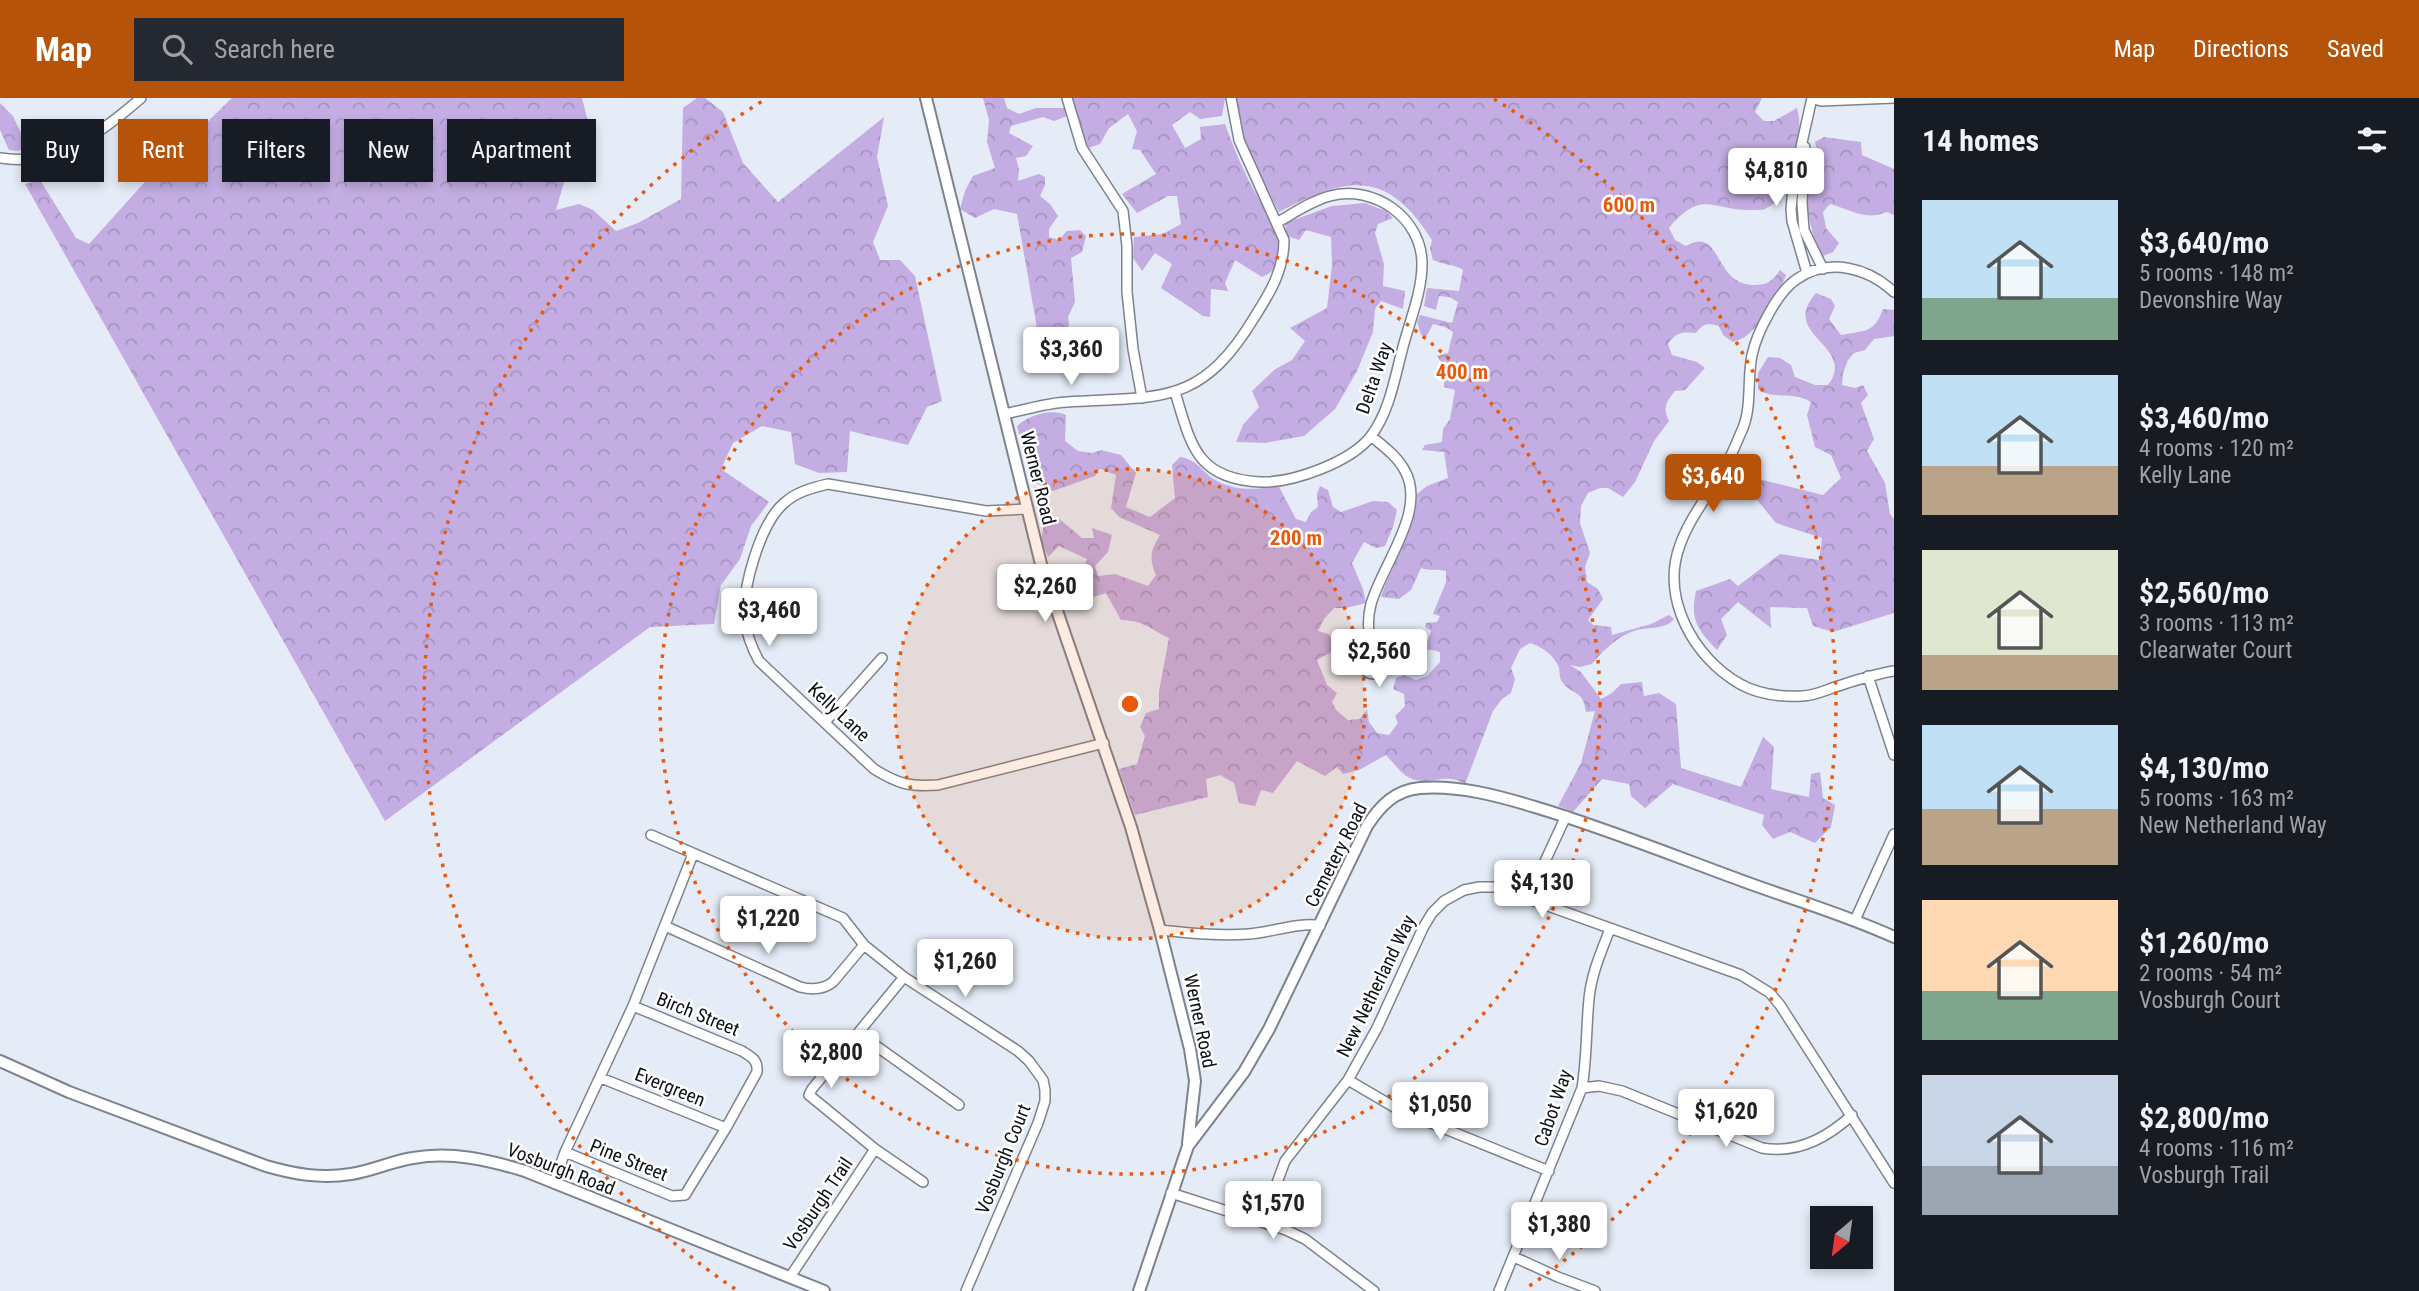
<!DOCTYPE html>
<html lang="en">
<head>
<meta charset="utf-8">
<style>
  body { margin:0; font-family:"Roboto Condensed",sans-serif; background:#242831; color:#f1f3f6; height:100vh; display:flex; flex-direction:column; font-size:26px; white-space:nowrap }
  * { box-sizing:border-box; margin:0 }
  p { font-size:23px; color:#9ea1a6 }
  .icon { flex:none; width:38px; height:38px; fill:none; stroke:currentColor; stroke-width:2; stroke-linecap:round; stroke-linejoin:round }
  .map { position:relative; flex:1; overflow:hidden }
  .drawer { display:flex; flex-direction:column; background:#171b24; width:525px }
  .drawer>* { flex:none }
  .banner { position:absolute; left:21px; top:21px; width:665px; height:63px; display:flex; gap:14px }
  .needle { width:46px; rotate:209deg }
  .buttons { position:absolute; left:1810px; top:1108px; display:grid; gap:14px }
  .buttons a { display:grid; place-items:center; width:63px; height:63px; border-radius:0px; background:#171b24; box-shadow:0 4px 10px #0003; font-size:35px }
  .price { position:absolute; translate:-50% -60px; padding:0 16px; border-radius:7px; background:#fff; color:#222; font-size:23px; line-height:46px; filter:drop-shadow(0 2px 4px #0008) }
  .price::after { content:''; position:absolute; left:50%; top:42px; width:21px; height:16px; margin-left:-10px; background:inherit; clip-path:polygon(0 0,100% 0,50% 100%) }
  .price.active { background:#b45309; color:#fff }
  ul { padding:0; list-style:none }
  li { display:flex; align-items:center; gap:21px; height:175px; padding:0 28px }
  li span { display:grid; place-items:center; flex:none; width:196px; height:140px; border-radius:0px; color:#555 }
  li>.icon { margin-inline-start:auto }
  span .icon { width:84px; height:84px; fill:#fffc; stroke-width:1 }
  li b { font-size:30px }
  h2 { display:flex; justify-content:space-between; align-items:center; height:84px; padding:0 28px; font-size:30px }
  .pill { padding:0 24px; border-radius:0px; background:#171b24; box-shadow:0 4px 10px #0003; font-size:24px; line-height:63px }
  .pill.active { background:#b45309; color:#fff }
  header { display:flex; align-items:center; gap:42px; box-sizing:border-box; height:98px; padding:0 35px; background:#b45309; color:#fff }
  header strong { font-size:33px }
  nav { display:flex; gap:38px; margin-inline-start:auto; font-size:24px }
  .search { width:490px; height:63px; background:#242831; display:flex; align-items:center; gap:18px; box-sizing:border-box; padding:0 24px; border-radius:0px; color:#9ea1a6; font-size:26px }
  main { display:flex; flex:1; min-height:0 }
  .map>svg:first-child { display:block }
</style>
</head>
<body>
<header>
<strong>Map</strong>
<div class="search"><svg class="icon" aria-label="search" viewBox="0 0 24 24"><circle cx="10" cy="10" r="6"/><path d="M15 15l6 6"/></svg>Search here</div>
<nav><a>Map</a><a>Directions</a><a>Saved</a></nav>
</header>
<main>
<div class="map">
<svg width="1894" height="1193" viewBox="0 0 1894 1193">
  <defs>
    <pattern id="forest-crowns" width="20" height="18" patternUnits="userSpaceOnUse" patternTransform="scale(1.75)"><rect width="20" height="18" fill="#c3ade2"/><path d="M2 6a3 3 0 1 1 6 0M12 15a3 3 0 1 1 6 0" fill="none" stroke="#a694c1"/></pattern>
  </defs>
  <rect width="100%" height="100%" fill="#e5ecf7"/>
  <path fill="url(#forest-crowns)" d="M232 0H582L588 24 568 70 556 112 579 106 593 112 616 133 638 125 681 101 683 10 697 0H705L723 14 743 65 778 104 884 19 877 59 888 108 873 144 880 162H900L915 178 942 303 927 309 908 347 850 333 847 374 819 375 795 366 791 334 762 328 733 345 721 371 769 404 751 428 740 461 721 487 714 526 650 529 385 723 25 86 40 82 76 140 89 146 143 86Z
    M983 0H1004L1007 10 1019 16 1036 10H1064L1067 18 1054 23 1043 19 1011 28 1009 35 1033 48 1026 58 1016 60 1019 71 1018 83 1039 76 1045 79V87L1040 98 1050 106 1058 118 1049 131V139L1059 142 1067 133 1080 132 1086 138 1082 154 1071 160 1075 204 1068 219 1069 225 1063 255 1058 259 1044 258 1041 253 1017 116 994 111 975 120 960 111 965 93 973 78 995 70 987 44 989 22Z
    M1072 0H1225L1222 18 1200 21 1190 14 1172 27 1185 50 1201 41 1200 29 1225 26C1231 43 1238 60 1246 77 1255 97 1279 129 1280 150 1281 166 1275 173 1262 179L1235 162 1225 185 1228 193 1211 191 1210 219 1203 218 1161 190 1172 166 1155 155 1142 173 1133 160 1134 139 1163 136 1181 126 1177 98H1168L1137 115 1122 96 1156 76 1140 52 1132 51 1137 33 1128 16 1109 30 1100 46 1088 50Z
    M1235 0H1762L1755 14 1764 23H1774L1797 10C1802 28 1799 53 1790 70 1781 85 1779 82 1779 101 1775 104 1770 109 1765 111 1764 112 1756 112 1754 112 1714 114 1703 89 1669 130L1675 142 1686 148C1722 127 1713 186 1753 187 1767 187 1772 184 1780 172L1786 177 1779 195 1767 209 1755 230 1745 239 1733 244 1723 237 1719 228C1708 225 1703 225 1696 235 1682 234 1676 234 1668 246L1672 257 1697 264 1705 270 1685 292 1675 293C1666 304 1662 310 1669 323L1654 343 1635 384 1623 399 1608 390H1600L1588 395 1581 408 1580 425 1590 455 1585 469 1587 484 1598 491 1603 501 1588 522 1593 527 1611 529 1612 537 1651 526 1669 517 1674 521C1664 532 1650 529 1637 532 1619 537 1603 552 1592 566L1580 569 1570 567 1581 574 1601 601 1612 595 1621 586 1642 584 1644 598 1659 595 1676 606 1681 670 1741 689 1763 639 1774 649 1771 691 1809 699 1811 676 1820 674 1823 700 1835 707 1831 729 1815 745 1790 734 1773 741 1762 727 1764 717 1673 686 1645 710 1631 698 1629 686 1602 681 1573 714 1558 708 1581 665 1595 613 1586 614C1583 591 1573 598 1563 585 1559 580 1560 576 1559 570 1555 558 1541 548 1530 545L1520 551 1511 570 1515 581 1511 595 1502 601 1493 613 1465 686C1444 673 1431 689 1410 680 1401 676 1393 664 1386 657L1359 672 1343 676 1337 669 1325 678 1297 663 1273 695 1261 692 1255 708 1239 705 1234 685 1220 677 1206 681 1208 699 1135 717 1119 671 1137 666 1145 638 1140 629 1146 615 1159 611V593L1169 540C1148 530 1145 523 1121 522L1106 495 1090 500 1078 492 1061 496 1054 489 1052 479 1063 475 1079 481 1087 461 1059 448 1048 459 1041 442 1045 419H1057L1082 440H1094L1092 430 1112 437 1108 454 1095 468 1098 478 1115 476 1148 488 1156 477C1149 461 1150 453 1160 437L1119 419 1111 410 1116 377 1100 371 1095 378 1053 393 1031 383 1017 328C1029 317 1051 310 1066 317L1065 343 1078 353 1092 355 1101 352 1121 357 1136 375 1126 409 1150 419 1175 400 1172 367 1180 359C1197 362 1199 370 1212 380 1232 393 1255 393 1278 387L1296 421 1306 424 1311 414 1318 409 1317 396 1320 388 1328 392 1333 409 1341 414 1373 403 1388 404 1397 412 1393 429 1385 448 1376 450 1364 444 1352 465 1363 491 1366 505 1346 510H1334L1324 521 1318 533 1328 536 1336 545 1331 554 1317 562 1327 587 1337 595 1332 604 1336 612 1348 622 1360 621 1367 611 1369 624 1377 635 1389 637 1398 625 1395 618 1405 608 1404 596 1393 591 1396 580 1404 577 1416 582 1427 578 1440 564V554C1425 548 1407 557 1392 548L1393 545 1406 548 1427 544 1431 533 1425 529 1426 525 1437 524 1440 518 1433 516 1446 484V473C1437 471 1430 473 1421 470L1411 492 1399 501 1381 499C1392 464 1416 435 1417 396L1427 388 1448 380 1444 354 1422 352 1425 347 1442 344 1443 331 1450 321 1455 292 1444 289V268L1437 258 1448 255 1453 234 1445 229 1433 226 1426 239 1421 237 1417 224 1420 217 1452 225 1458 204 1449 199 1439 198 1436 212 1424 208 1427 190 1459 193 1463 172C1454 166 1443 167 1433 162L1430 151 1432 142C1387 70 1347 78 1279 114L1243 43Z
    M0 5 13 18 26 46 19 53 9 52 0 32Z
    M1824 39 1861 44 1862 57 1894 71V117L1887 114C1865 123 1852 112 1830 106L1823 114 1826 130 1839 145 1833 154 1823 158C1805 125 1801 90 1818 57L1815 44Z
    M1365 105 1386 113 1393 120 1378 126 1375 135 1384 166 1383 188 1405 193 1403 211 1381 203 1375 211 1373 234 1357 273 1335 311 1304 338 1265 345 1236 344 1243 327 1259 309 1252 293 1274 272 1292 262 1305 243 1290 230 1327 210 1332 167 1331 139 1306 132 1299 142 1287 138 1285 125 1332 108Z
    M1816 195 1831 201 1835 208 1829 221 1841 237C1865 232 1874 236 1883 211L1894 212V238L1874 241 1865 252 1854 255 1848 262 1843 275 1842 287 1855 290 1863 287 1868 297 1861 305 1874 341 1867 353 1885 385 1890 416 1894 421V515L1833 534 1813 528 1807 510 1770 509 1771 530 1738 504 1721 521 1727 537 1717 552C1697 531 1690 522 1696 493L1730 481 1738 488 1780 456 1819 462 1822 440 1776 425 1735 375 1823 397 1841 380 1831 357 1815 349 1807 317 1811 304C1791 292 1780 303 1758 292V275L1768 259 1780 260 1791 267 1795 279 1815 287H1828C1858 247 1778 238 1816 195Z"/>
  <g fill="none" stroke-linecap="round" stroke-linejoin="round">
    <g stroke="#7d838d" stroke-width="12">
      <path id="minor" d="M1067 0 1082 50 1123 113 1127 148V194L1133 251 1142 300
        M1812 0 1821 3 1894 0
        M1805 49 1802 105 1804 132 1823 171
        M0 60C56 69 101 35 141 0
        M1807 175 1792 123 1791 111 1794 80 1812 0
        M1894 194C1868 170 1829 159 1797 181 1778 193 1757 234 1752 257 1747 281 1752 307 1743 330 1737 343 1732 357 1725 369 1710 395 1690 419 1680 447 1660 500 1694 560 1740 586 1758 596 1782 599 1802 598 1814 598 1826 592 1838 588 1857 582 1875 576 1894 573
        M1175 294C1191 347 1196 381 1261 384 1293 385 1351 364 1371 338 1390 313 1395 278 1403 249 1410 222 1422 194 1422 166 1422 120 1374 86 1330 98 1311 103 1294 115 1278 124
        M1004 316C1025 312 1046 305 1067 304 1160 298 1200 309 1254 220 1270 195 1284 172 1284 142L1239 42 1231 0
        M1371 338C1383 348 1398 359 1405 373 1427 413 1382 467 1371 506 1367 521 1368 535 1371 549
        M1027 411 986 413 828 386C811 390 796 394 783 406 760 427 741 492 745 523 747 538 752 550 759 563L874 671C898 686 910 689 938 687L1104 645
        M1361 563a13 13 0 1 1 26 0a13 13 0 1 1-26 0Z
        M1868 578 1894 657
        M825 624 882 560
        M651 737 843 820 864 847 904 879 1018 953 1029 963 1043 982 1045 992V1003L1038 1025 966 1193
        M1528 800 1566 718
        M1855 822 1894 736
        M665 828 800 889C812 892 823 892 833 884L864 847
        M1160 832C1190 835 1219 838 1249 836 1269 835 1302 823 1320 828
        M904 879 812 991 809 997 875 1051 923 1084
        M858 935 959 1007
        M601 980 726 1030
        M1348 982 1401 1013 1549 1073
        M1582 990 1599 988 1622 993 1762 1050C1796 1056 1827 1040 1852 1017
        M565 1054 672 1098 685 1097 726 1030 757 974C758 962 752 959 742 953L633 908
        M554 1085 565 1054 633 908 693 756
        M1171 1095 1286 1132 1305 1141 1374 1193
        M1263 1123 1285 1063 1348 982 1377 930 1423 830 1432 815 1444 803 1464 792 1479 789H1495L1741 877 1770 895 1780 907 1894 1085
        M1514 1159 1558 1179 1595 1193
        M790 1179 875 1051
        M1499 1193 1582 990C1587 960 1586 931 1589 901 1591 877 1601 854 1610 831"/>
    </g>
    <g stroke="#7d838d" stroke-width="14">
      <path id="tertiary" d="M926 0 1041 466 1131 729 1160 832 1190 951 1195 983 1188 1045
        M0 963 69 994 266 1068C294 1076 320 1081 351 1076 372 1073 392 1063 413 1060 451 1053 489 1062 525 1073L824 1193
        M1139 1193 1188 1048 1244 974 1269 931 1367 728C1380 708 1395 692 1420 690 1459 687 1499 698 1535 709 1605 730 1672 757 1740 782 1791 801 1844 816 1894 839"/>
    </g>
    <use href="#minor" stroke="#fff" stroke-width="9"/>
    <use href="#tertiary" stroke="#fff" stroke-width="10"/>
  </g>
  <circle cx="1130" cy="606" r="235" fill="#e8590c" fill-opacity=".12"/>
  <g fill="none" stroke="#e8590c" stroke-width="3.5" stroke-dasharray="3.5 7">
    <circle cx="1130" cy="606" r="235"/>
    <circle cx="1130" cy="606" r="470"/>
    <path d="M735 1191A706 706 0 0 1 766 1M1494 1A706 706 0 0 1 1525 1191"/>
  </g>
  <g text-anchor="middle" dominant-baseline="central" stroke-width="5" stroke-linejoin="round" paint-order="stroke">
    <g font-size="19" fill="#0d1014" stroke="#fff">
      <text transform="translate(1374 280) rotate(-71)">Delta Way</text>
      <text transform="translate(1038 380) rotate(76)">Werner Road</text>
      <text transform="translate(839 614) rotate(43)">Kelly Lane</text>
      <text transform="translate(1336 757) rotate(-63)">Cemetery Road</text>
      <text transform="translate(1376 888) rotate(-64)">New Netherland Way</text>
      <text transform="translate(698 916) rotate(22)">Birch Street</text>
      <text transform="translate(1200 923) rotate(78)">Werner Road</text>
      <text transform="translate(670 989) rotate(22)">Evergreen</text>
      <text transform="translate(1553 1010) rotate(-71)">Cabot Way</text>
      <text transform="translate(1003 1061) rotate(-68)">Vosburgh Court</text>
      <text transform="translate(629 1062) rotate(22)">Pine Street</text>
      <text transform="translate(561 1071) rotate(21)">Vosburgh Road</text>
      <text transform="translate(818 1106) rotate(-56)">Vosburgh Trail</text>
    </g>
  </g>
  <circle cx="1130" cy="606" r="10" fill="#e8590c" stroke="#fff" stroke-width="3.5"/>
  <g font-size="21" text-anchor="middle" font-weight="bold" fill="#e8590c" stroke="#fff" stroke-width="5" stroke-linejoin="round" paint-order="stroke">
    <text x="1629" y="114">600 m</text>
    <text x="1462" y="281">400 m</text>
    <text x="1296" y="447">200 m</text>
  </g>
</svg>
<div class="buttons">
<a><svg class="needle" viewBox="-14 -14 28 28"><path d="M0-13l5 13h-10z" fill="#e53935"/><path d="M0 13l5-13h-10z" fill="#9ea1a6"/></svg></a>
</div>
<b class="price" style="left:1776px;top:110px">$4,810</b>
<b class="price" style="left:1071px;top:289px">$3,360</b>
<b class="price active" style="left:1713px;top:416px">$3,640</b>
<b class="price" style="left:1045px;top:526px">$2,260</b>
<b class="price" style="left:769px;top:550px">$3,460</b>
<b class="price" style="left:1379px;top:591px">$2,560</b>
<b class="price" style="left:1542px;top:822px">$4,130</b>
<b class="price" style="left:768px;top:858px">$1,220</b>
<b class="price" style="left:965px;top:901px">$1,260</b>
<b class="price" style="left:831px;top:992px">$2,800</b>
<b class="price" style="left:1440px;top:1044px">$1,050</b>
<b class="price" style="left:1726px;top:1051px">$1,620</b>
<b class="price" style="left:1273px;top:1143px">$1,570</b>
<b class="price" style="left:1559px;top:1164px">$1,380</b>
<div class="banner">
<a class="pill">Buy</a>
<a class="pill active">Rent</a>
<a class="pill">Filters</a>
<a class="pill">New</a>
<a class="pill">Apartment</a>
</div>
</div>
<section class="drawer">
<h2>14 homes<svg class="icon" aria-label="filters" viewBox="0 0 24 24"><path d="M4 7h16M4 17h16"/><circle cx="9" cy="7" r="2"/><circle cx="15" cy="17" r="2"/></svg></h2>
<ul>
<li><span style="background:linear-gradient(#bfe0f5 70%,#7fa58c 0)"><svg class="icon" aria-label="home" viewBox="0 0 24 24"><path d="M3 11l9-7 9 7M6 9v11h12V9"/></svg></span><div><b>$3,640/mo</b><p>5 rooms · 148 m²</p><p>Devonshire Way</p></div></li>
<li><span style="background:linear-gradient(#bfe0f5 65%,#b9a48a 0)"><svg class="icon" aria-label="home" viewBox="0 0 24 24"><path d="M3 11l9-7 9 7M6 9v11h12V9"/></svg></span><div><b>$3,460/mo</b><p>4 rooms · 120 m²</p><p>Kelly Lane</p></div></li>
<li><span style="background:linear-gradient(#dfe7d0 75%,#b9a48a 0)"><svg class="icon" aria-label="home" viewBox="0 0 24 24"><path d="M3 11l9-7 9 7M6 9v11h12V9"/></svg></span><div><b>$2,560/mo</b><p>3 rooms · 113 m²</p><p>Clearwater Court</p></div></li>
<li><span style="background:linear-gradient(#bfe0f5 60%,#b9a48a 0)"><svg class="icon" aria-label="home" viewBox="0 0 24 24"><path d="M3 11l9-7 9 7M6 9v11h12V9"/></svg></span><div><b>$4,130/mo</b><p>5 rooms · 163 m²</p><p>New Netherland Way</p></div></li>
<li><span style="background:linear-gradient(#ffd9b3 65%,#7fa58c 0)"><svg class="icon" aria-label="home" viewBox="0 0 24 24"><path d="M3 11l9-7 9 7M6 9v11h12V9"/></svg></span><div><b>$1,260/mo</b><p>2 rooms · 54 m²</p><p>Vosburgh Court</p></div></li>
<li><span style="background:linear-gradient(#c9d6e8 65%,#9aa5b1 0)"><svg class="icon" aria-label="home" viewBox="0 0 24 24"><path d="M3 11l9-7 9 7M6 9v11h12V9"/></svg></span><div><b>$2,800/mo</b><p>4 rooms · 116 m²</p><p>Vosburgh Trail</p></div></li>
</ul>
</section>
</main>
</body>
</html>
